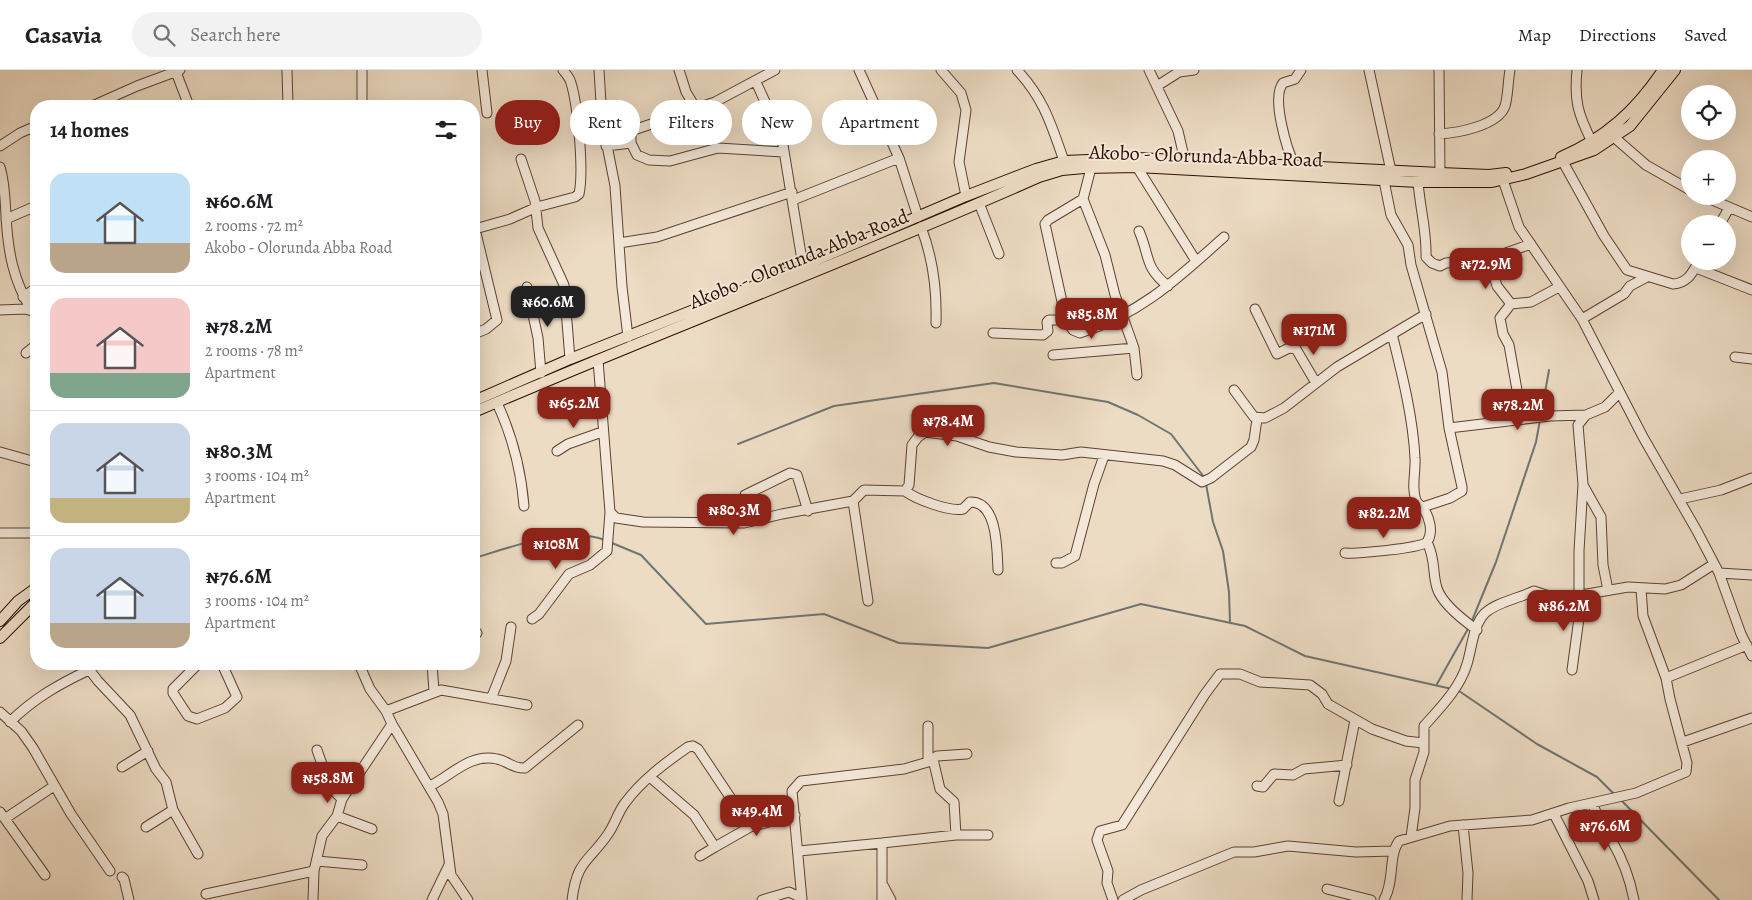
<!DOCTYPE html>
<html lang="en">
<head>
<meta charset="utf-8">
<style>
  body { margin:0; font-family:Alegreya,serif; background:#f2f2f2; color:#202124; height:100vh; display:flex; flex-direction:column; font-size:19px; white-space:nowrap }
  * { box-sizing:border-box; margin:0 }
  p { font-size:16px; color:#757577 }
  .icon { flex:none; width:28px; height:28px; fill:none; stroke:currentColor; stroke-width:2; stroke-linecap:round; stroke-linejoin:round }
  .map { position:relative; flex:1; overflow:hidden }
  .panel { position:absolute; left:30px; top:30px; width:450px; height:570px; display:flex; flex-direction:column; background:#fff; border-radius:20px; box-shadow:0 5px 20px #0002 }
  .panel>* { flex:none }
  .hud { position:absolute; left:495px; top:30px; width:475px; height:45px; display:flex; gap:10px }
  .tools { position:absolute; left:1681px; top:15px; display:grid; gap:10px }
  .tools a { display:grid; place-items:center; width:55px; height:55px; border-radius:50%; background:#fff; box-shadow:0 5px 20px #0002; font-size:25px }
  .price { position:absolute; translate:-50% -42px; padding:0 11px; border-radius:10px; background:#8f2418; color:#fff; font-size:16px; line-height:32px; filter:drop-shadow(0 1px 2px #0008) }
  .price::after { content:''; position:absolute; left:50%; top:30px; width:15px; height:11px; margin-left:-8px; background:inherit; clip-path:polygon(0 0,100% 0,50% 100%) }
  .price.current { background:#222; color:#fff }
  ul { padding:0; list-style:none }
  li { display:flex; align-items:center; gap:15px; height:125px; padding:0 20px }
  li+li { border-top:1px solid #e0e0e0 }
  li span { display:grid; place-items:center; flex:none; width:140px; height:100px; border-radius:15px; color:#555 }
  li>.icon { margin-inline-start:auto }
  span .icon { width:60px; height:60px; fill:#fffc; stroke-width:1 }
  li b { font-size:21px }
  h2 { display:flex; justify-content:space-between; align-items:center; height:60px; padding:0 20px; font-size:21px }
  .tag { padding:0 18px; border-radius:22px; background:#fff; box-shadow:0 5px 20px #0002; font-size:18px; line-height:45px }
  .tag.current { background:#8f2418; color:#fff }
  header { display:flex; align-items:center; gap:30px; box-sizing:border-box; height:70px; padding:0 25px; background:#fff; border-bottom:1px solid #e0e0e0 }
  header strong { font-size:24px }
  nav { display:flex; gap:28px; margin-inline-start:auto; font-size:18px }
  .search { width:350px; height:45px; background:#f2f2f2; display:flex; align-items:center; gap:12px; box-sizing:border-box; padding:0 18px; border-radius:28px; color:#757577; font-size:19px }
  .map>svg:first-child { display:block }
</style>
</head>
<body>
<header>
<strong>Casavia</strong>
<div class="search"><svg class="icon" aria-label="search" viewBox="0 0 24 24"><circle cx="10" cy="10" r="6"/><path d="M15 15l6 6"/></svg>Search here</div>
<nav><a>Map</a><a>Directions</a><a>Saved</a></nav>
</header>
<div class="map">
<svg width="1752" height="830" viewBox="0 0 1752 830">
  <rect width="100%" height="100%" fill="#eddcc4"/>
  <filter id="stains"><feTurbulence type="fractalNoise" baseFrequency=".004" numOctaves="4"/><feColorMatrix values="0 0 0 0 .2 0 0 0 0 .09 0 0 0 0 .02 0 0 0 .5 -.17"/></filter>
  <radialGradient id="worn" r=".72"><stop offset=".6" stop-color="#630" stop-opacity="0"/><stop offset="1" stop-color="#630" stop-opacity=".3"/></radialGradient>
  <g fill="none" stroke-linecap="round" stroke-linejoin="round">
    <path stroke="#6f7570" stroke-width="2" d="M1541 345 1549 300
      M738 374 834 336 994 313 1108 332 1138 345 1171 364 1204 407
      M1206 414 1213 452 1223 481 1229 522 1230 553
      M612 473 641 485 706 554 824 544 899 573 988 578 1141 534 1245 556 1305 586 1452 619
      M474 486 478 487C513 476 569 456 605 470
      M1471 553 1496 492 1536 372 1540 350
      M1437 614 1469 557
      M1459 621 1537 674 1597 707 1614 724
      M1620 729 1719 830"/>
    <g stroke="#5e4132" stroke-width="11">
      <path id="minor" d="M287 0 288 36
        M362 0V36
        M482 0 487 43
        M599 0 602 50 615 116 622 217 628 267
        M679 0 686 22 695 37
        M775 0 715 32 631 61V73L637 85 649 90 670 91 718 78 784 82
        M859 0 899 88 918 147
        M941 0 961 23 966 40 959 92 966 126
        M1017 0C1044 29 1051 54 1064 91
        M1149 0 1178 61 1185 91
        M1369 0 1391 101
        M1439 0 1440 103
        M1577 0C1574 31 1578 44 1592 72
        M176 2 189 36
        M756 12 782 69 803 196
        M1157 16 1179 2 1194 0
        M92 36 137 16 180 0
        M1439 64C1457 63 1498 56 1505 36 1508 27 1508 10 1510 0
        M1615 68 1646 95 1690 120
        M0 76 20 63 36 56
        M606 76 631 73
        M521 89 535 131 538 158 564 215 570 289
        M1563 92 1604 166 1627 200 1673 214C1688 213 1692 203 1699 191
        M1295 96C1287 80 1271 28 1283 13L1295 9 1301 0
        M0 97C5 113 5 129 6 146 8 182 13 210 32 241
        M1137 97 1196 191
        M1091 98 1083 129 1105 185 1115 225 1134 278 1137 305
        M1503 110 1519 157 1582 249 1643 367 1697 461 1719 503 1741 564 1752 586
        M1384 111 1391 145 1408 175 1411 195 1442 302 1449 358 1462 417V421L1450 428 1423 437
        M1418 112C1420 138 1427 162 1426 187L1432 193 1440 196 1446 193 1489 189 1531 174
        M1703 126 1752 147
        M793 130 899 88
        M979 133 999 184
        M6 149 36 136
        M1720 154 1729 138
        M921 157C933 188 937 220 936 253
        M1139 161C1150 186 1144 197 1168 216
        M619 173 657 167 792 122
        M1489 189 1497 216 1511 234
        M1696 198 1752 220
        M527 217 538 268 541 303
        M23 227 36 218
        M1255 239 1277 284 1289 278 1296 279 1316 313
        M0 240 25 239 36 242
        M1582 249 1624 224 1630 216 1647 207
        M1066 250 1045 154 1048 150 1083 129
        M993 263 1043 265 1048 261 1047 252 1049 250H1066L1073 260 1080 263C1141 244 1178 208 1224 167
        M474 264 486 259 497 250 475 159 510 149 537 137 575 127 579 124C584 101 578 36 571 13 570 8 566 4 563 0
        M26 283 36 275
        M1053 285 1134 278
        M1735 287 1752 289
        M598 290 610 442 616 448 643 452 744 453 782 444 853 431 864 420 905 421 909 415 912 375 918 367 925 362 957 366 989 377 1016 382 1062 385 1081 382 1163 391 1175 395 1202 412 1211 408 1251 377 1254 370 1257 349
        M1234 320 1254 347 1265 348 1284 338 1337 297 1426 244
        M497 333C512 365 521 400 524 436
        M1516 349 1517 320 1509 275 1503 264 1500 248 1511 234 1531 232 1559 217
        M1449 358 1550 346 1586 345 1605 337 1619 323
        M557 381 568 374 602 362
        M0 382 36 392
        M1583 415 1601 447 1603 495 1608 520
        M905 421C916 429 949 442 963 439L970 432C998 431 997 481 998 500
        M1680 429 1721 420 1752 408
        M853 431 868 531
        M744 453 745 425 790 403 797 405 808 441
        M0 463H36
        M1427 472C1436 490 1432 502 1437 518 1442 534 1463 550 1477 560
        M1345 483C1357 484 1422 478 1427 472 1434 462 1429 447 1424 439 1422 436 1417 434 1416 430 1411 418 1416 401 1415 388 1413 347 1402 304 1392 264
        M1056 493H1062L1075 486 1094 414 1104 386
        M1719 503 1752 505
        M532 549 539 544 569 504 590 495 607 481 610 442
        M474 562 477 563
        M85 594 98 611 130 645 156 699 166 712 173 740 146 757
        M198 594 173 619V623L188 646 197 649 225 638 237 627 222 594
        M359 594 370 619 386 641 392 654 438 732 443 744 451 805 468 830
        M432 594 434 621
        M1572 600 1579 548V481L1583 414 1578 355 1586 345
        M1666 608 1747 575
        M491 629 506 591 511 557
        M386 641 441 620 527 635
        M0 642 21 661 33 678 71 744 110 801
        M10 652C33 629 59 614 89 600
        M1683 672 1752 648
        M317 680 330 717 342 729
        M933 689 940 719 954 732 956 765
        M928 692V656
        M122 697 148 681
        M650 707 694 745 715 777 700 786
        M430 716C452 705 470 683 497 689 508 691 513 699 525 698L578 655
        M1257 716 1263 717 1274 704 1293 705 1304 699 1347 695
        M1339 731 1355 650
        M1593 733C1596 748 1605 758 1612 771 1623 790 1630 809 1634 830
        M173 740 198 784
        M0 742 45 805
        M1554 744 1588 811 1594 830
        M337 746 372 759
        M6 748 54 716
        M1463 755 1468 803 1467 830
        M1411 767 1415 738V710L1424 682V656C1440 638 1460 618 1467 594 1472 578 1473 555 1485 543 1497 532 1520 528 1534 521L1558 529 1628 517 1665 519 1681 515 1714 494
        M882 773 956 765H988
        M715 777 750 757 795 745
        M799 781 882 773V830
        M317 791 362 795
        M122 807 124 809 129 830
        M883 815 891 830
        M1327 819 1371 830
        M206 824 314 801
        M313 830 314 801 322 766 337 746 342 729 392 654
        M432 830 449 795
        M572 830C577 790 588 793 608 764 615 754 618 742 625 733 642 710 665 693 688 677L693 676 698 679 750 757
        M762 830 789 822 802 828
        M802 830 792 721 801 711 904 699 928 692 937 686 967 684
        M1113 830 1107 813 1108 801 1097 770 1100 761 1122 755 1205 624 1220 604H1240L1260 612 1310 615 1322 624 1328 634 1372 659 1406 671 1423 673
        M1123 830 1141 820 1234 782H1254L1288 776 1356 782 1394 781
        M1384 830C1395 810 1388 786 1399 771L1450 756 1532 750 1569 738 1636 723 1686 702 1687 693 1670 629 1666 608 1643 546 1641 519"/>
    </g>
    <g stroke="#2e0d01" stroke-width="12">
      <path id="major" d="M1561 87C1606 68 1636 40 1663 0
        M474 331 570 289 772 209 966 126 1036 99 1064 91 1137 88 1440 103 1489 105 1506 103
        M474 342C661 261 852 190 1039 107L1062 100 1084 98 1137 97 1418 112H1492L1526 104 1594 80 1630 56 1675 0
        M0 551 18 531 36 518
        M0 568 36 532"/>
    </g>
    <use href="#minor" stroke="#f3e8d9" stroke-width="9"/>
    <use href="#major" stroke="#eddcc4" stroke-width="10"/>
  </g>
  <g text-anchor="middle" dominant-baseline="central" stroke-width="4" stroke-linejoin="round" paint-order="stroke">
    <g font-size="20" fill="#2e0d01" stroke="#f3e8d9">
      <text transform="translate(1206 86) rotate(2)">Akobo - Olorunda Abba Road</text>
      <text transform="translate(799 189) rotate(-22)">Akobo - Olorunda Abba Road</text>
    </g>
  </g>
  <rect width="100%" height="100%" filter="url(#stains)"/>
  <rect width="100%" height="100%" fill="url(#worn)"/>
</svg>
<div class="tools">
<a><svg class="icon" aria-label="locate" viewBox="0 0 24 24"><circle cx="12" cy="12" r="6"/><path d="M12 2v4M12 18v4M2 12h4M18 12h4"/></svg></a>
<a>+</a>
<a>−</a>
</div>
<b class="price" style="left:1486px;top:220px">₦72.9M</b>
<b class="price current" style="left:548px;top:258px">₦60.6M</b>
<b class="price" style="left:1092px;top:270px">₦85.8M</b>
<b class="price" style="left:1314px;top:286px">₦171M</b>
<b class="price" style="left:574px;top:359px">₦65.2M</b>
<b class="price" style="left:1518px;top:361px">₦78.2M</b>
<b class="price" style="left:948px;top:377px">₦78.4M</b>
<b class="price" style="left:734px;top:466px">₦80.3M</b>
<b class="price" style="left:1384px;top:469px">₦82.2M</b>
<b class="price" style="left:556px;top:500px">₦108M</b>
<b class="price" style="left:1564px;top:562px">₦86.2M</b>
<b class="price" style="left:328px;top:734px">₦58.8M</b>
<b class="price" style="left:757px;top:767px">₦49.4M</b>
<b class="price" style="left:1605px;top:782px">₦76.6M</b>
<div class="hud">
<a class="tag current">Buy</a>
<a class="tag">Rent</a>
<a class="tag">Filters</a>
<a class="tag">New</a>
<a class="tag">Apartment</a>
</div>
<section class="panel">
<h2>14 homes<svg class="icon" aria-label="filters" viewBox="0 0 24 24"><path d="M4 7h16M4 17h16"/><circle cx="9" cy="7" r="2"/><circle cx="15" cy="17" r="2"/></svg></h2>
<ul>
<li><span style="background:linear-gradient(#bfe0f5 70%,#b9a48a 0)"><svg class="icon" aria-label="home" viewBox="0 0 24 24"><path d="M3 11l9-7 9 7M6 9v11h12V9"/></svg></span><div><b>₦60.6M</b><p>2 rooms · 72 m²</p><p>Akobo - Olorunda Abba Road</p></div></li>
<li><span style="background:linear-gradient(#f6c9c9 75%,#7fa58c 0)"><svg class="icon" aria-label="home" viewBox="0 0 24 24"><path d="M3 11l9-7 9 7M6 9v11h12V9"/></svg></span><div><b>₦78.2M</b><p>2 rooms · 78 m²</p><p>Apartment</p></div></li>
<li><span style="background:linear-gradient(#c9d6e8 75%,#c2b280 0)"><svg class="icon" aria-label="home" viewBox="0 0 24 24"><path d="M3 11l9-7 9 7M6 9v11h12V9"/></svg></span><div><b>₦80.3M</b><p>3 rooms · 104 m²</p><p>Apartment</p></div></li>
<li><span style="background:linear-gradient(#c9d6e8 75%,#b9a48a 0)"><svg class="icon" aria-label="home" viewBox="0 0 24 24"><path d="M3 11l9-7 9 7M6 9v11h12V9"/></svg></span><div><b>₦76.6M</b><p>3 rooms · 104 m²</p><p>Apartment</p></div></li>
</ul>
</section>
</div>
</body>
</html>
